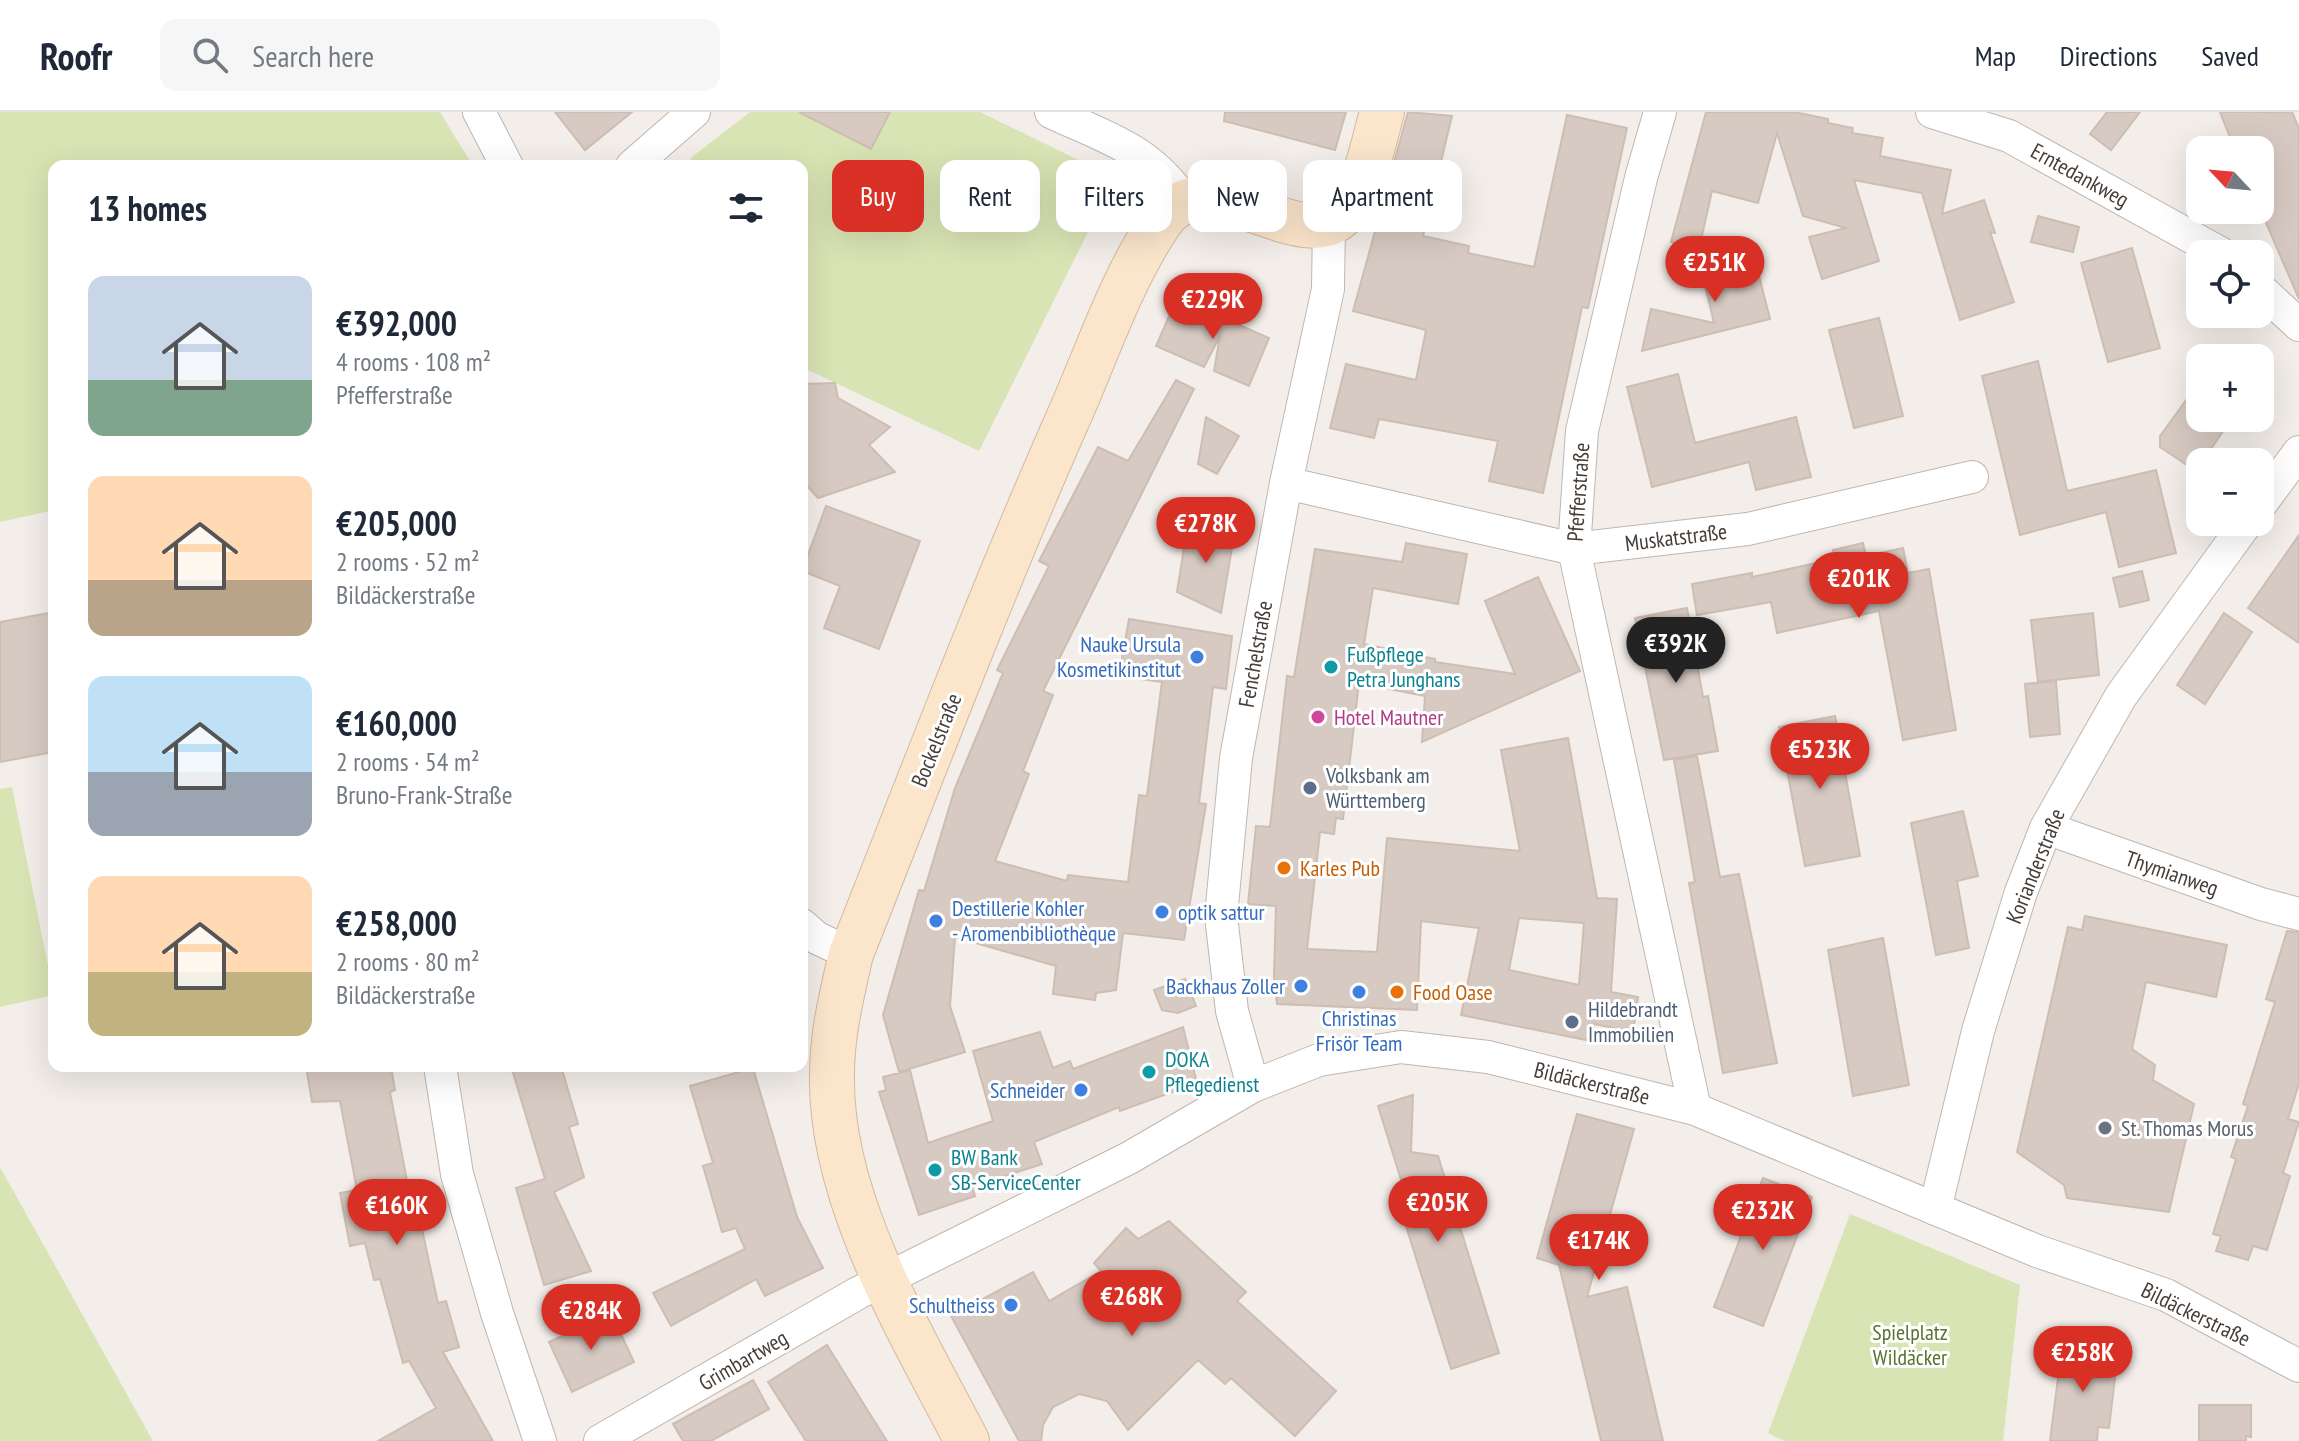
<!DOCTYPE html>
<html lang="en">
<head>
<meta charset="utf-8">
<style>
  body { margin:0; font-family:"PT Sans Narrow",sans-serif; background:#f6f6f7; color:#1f2937; height:100vh; display:flex; flex-direction:column; font-size:30px; white-space:nowrap }
  * { box-sizing:border-box; margin:0 }
  p { font-size:26px; color:#747a83 }
  .icon { flex:none; width:44px; height:44px; fill:none; stroke:currentColor; stroke-width:2; stroke-linecap:round; stroke-linejoin:round }
  .map { position:relative; flex:1; overflow:hidden }
  .details { position:absolute; left:48px; top:48px; width:760px; height:912px; display:flex; flex-direction:column; background:#fff; border-radius:16px; box-shadow:0 8px 32px #0002 }
  .details>* { flex:none }
  .top-card { position:absolute; left:832px; top:48px; width:760px; height:72px; display:flex; gap:16px }
  .needle { width:52px; rotate:296deg }
  .controls { position:absolute; left:2186px; top:24px; display:grid; gap:16px }
  .controls a { display:grid; place-items:center; width:88px; height:88px; border-radius:16px; background:#fff; box-shadow:0 8px 32px #0002; font-size:40px }
  .price { position:absolute; translate:-50% -68px; padding:0 18px; border-radius:28px; background:#d93025; color:#fff; font-size:26px; line-height:52px; filter:drop-shadow(0 2px 4px #0008) }
  .price::after { content:''; position:absolute; left:50%; top:48px; width:24px; height:18px; margin-left:-12px; background:inherit; clip-path:polygon(0 0,100% 0,50% 100%) }
  .price.on { background:#222; color:#fff }
  ul { padding:0; list-style:none }
  li { display:flex; align-items:center; gap:24px; height:200px; padding:0 40px }
  li span { display:grid; place-items:center; flex:none; width:224px; height:160px; border-radius:16px; color:#555 }
  li>.icon { margin-inline-start:auto }
  span .icon { width:96px; height:96px; fill:#fffc; stroke-width:1 }
  li b { font-size:34px }
  h2 { display:flex; justify-content:space-between; align-items:center; height:96px; padding:0 40px; font-size:34px }
  .pill { padding:0 28px; border-radius:16px; background:#fff; box-shadow:0 8px 32px #0002; font-size:28px; line-height:72px }
  .pill.on { background:#d93025; color:#fff }
  header { display:flex; align-items:center; gap:48px; box-sizing:border-box; height:112px; padding:0 40px; background:#fff; border-bottom:2px solid #e0e1e3 }
  header strong { font-size:38px }
  nav { display:flex; gap:44px; margin-inline-start:auto; font-size:28px }
  .search { width:560px; height:72px; background:#f6f6f7; display:flex; align-items:center; gap:20px; box-sizing:border-box; padding:0 28px; border-radius:16px; color:#747a83; font-size:30px }
  .map>svg:first-child { display:block }
</style>
</head>
<body>
<header>
<strong>Roofr</strong>
<div class="search"><svg class="icon" aria-label="search" viewBox="0 0 24 24"><circle cx="10" cy="10" r="6"/><path d="M15 15l6 6"/></svg>Search here</div>
<nav><a>Map</a><a>Directions</a><a>Saved</a></nav>
</header>
<div class="map">
<svg width="2299" height="1329" viewBox="0 0 2299 1329">
  <rect width="100%" height="100%" fill="#f3eee9"/>
  <path fill="#d9e4b4" d="M0 0H440L473 54H54V398L0 410Z
    M750 0H980L1115 66 979 339 802 255V54H687L692 45Z
    M12 675 54 883 0 895V677Z
    M0 1055 153 1329H0Z
    M1850 1102 2020 1173 2003 1329H1784L1768 1321Z"/>
  <path fill="#d7cac2" stroke="#cebdb2" stroke-width="2" fill-rule="evenodd" d="M555 0H632L585 38Z
    M799 0H890L871 37Z
    M1225 0H1346L1335 38 1224 9Z
    M1408 0 1452 4 1423 124 1469 134 1468 141 1534 155 1567 3 1627 16 1588 196 1582 195 1543 381 1489 369 1498 329 1379 307 1374 326 1330 316 1346 252 1416 268 1426 218 1353 199Z
    M1706 0H1794L1828 7V11L1853 16 1852 21 1883 26 1880 44 1951 58 1942 102 1984 88 1995 121 1990 120 2014 190 1960 208 1922 81 1854 68 1879 149 1822 167 1809 125 1846 116 1803 104 1777 21 1758 91 1712 79 1699 137 1671 130Z
    M2107 0H2140L2111 38 2090 22Z
    M2220 0H2292L2299 16V187L2260 97V38H2235Z
    M2038 104 2079 115 2073 140 2031 130Z
    M2132 136 2160 236 2108 250 2081 151Z
    M1753 140 1770 207 1642 239 1651 197 1714 211 1700 153Z
    M1177 186 1269 226 1249 274 1214 259 1220 224 1204 255 1156 234Z
    M1879 206 1903 304 1854 316 1829 218Z
    M2038 249 2067 379 2156 358 2176 441 2119 455 2106 400 2020 423 1982 264Z
    M1678 262 1695 331 1796 305 1811 365 1756 378 1749 350 1652 375 1627 275Z
    M1176 268 1194 277 1043 579 1053 583 1023 659 1029 662 995 749 1067 769 1068 763 1128 770 1139 683 1147 684 1162 570 1119 564 1129 507 1232 524 1226 577 1213 575 1199 691 1206 692 1184 828 1123 821 1116 878 1096 881 1095 888 1053 882 1056 854 955 825 950 894 965 940 899 960 883 903 919 778 924 779 955 676 1003 561 997 558 1049 454 1039 449 1098 335 1128 349Z
    M2200 269V306H2232L2196 359 2160 335V324Z
    M835 271 838 286 890 315 869 333 895 360 818 386 802 368V272Z
    M1206 305 1239 324 1217 362 1198 352Z
    M826 394 920 429 879 537 824 516 840 474 802 459Z
    M1188 411 1235 418 1221 501 1177 480Z
    M2299 423V531L2248 496Z
    M1406 431 1467 442 1458 492 1373 476 1364 532 1435 547V550L1515 562 1485 489 1538 465 1580 559 1422 630 1425 584 1359 571 1343 707 1336 706 1334 722 1320 720 1307 837 1377 840 1387 726 1520 739 1501 638 1568 626 1597 786 1617 787 1611 880 1638 885 1633 920 1594 912 1591 929 1461 903 1479 816 1421 809 1417 898 1277 892 1274 864 1276 794 1248 792 1256 714 1270 715 1287 564 1294 565 1315 437 1402 450ZM1519 806 1584 811 1579 873 1509 858Z
    M1863 431 1866 444 1903 436 1908 461 1929 457 1956 618 1903 628 1879 499 1777 521 1771 490 1697 503 1692 472 1752 461V465L1835 447 1833 438Z
    M2142 459 2149 488 2120 495 2113 466Z
    M1687 496 1703 585 1708 584 1718 639 1664 648 1635 506Z
    M54 500V640L0 650V510Z
    M2093 501 2099 563 2038 570 2031 508Z
    M2224 501 2252 520 2205 592 2177 573Z
    M2056 569 2060 622 2030 625 2025 572Z
    M1835 604 1860 744 1805 754 1779 615Z
    M1697 644 1720 765 1739 762 1777 951 1723 961 1689 771 1695 770 1674 648Z
    M1963 699 1978 764 1957 769 1969 836 1936 843 1911 711Z
    M2085 804 2227 833 2216 885 2146 870 2132 937 2155 953 2153 968 2194 992 2169 1100 2067 1086 2064 1073 2017 1040 2068 815 2082 818Z
    M2287 819 2299 820V971L2288 1007 2299 1010 2283 1061 2290 1064 2267 1138 2253 1134 2248 1148 2216 1139 2221 1124 2213 1122 2236 1047 2231 1045 2248 994 2243 992 2275 890 2266 887Z
    M1883 826 1909 973 1853 984 1828 838Z
    M1185 867 1196 894 1178 901 1162 898 1154 878Z
    M1183 915 1197 971 1120 999 1119 995 1034 1030 1042 1052 972 1075 975 1084 919 1103 879 980 886 978 883 965 910 958 928 1031 993 1009 973 939 1040 920 1053 956 1070 949 1073 957Z
    M306 954H391L395 978 390 980 413 1100 418 1099 438 1191 446 1189 459 1235 443 1240 493 1329H378L436 1296 409 1249 403 1251 380 1167 374 1168 365 1131 350 1134 340 1081 357 1078 340 989 312 990Z
    M511 954H561L578 1012 569 1015 584 1065 554 1080 591 1159 544 1173 516 1076 545 1067Z
    M753 956 797 1105 823 1156 765 1184 756 1167 671 1214 653 1181 745 1137 736 1116 722 1120 703 1054 713 1051 690 974Z
    M1413 983 1411 1040 1438 1044 1499 1241 1451 1257 1394 1076 1403 1074 1378 994Z
    M1577 1002 1634 1017 1587 1185 1627 1175 1663 1329H1601L1559 1153 1537 1146Z
    M1763 1066 1812 1085 1763 1214 1714 1195Z
    M1169 1109 1246 1180 1237 1189 1336 1279 1295 1324 1231 1266 1225 1272 1198 1248 1128 1318 1107 1289 1079 1282 1053 1295 1043 1313 1041 1329H1019L951 1204 1033 1160 1049 1189 1101 1159 1094 1151 1126 1116 1138 1127Z
    M611 1201 634 1250 572 1280 549 1230Z
    M827 1233 868 1299 887 1329H806L768 1270Z
    M2062 1234 2118 1241 2109 1316 2098 1315 2097 1329H2050Z
    M753 1268 769 1297 711 1329H683L673 1312Z
    M2199 1293H2251V1325L2246 1324V1329H2199Z"/>
  <g fill="none" stroke-linecap="round" stroke-linejoin="round">
    <g stroke="#c1b6af" stroke-width="34">
      <path id="street" d="M479 0 507 54
        M1051 0C1104 25 1150 37 1183 88
        M1660 0 1641 66 1582 319 1574 437 1695 997
        M1932 0 2009 24 2222 142
        M632 54 694 0
        M2260 177 2299 213
        M1286 371 1574 437 1748 417 1972 365
        M2260 393 2299 340
        M2046 716 2261 792 2299 802
        M802 813 817 826 851 842
        M440 954 457 1062 497 1201 540 1329
        M1253 974 1232 899 1221 804 1236 646 1286 371 1328 177 1329 111
        M1935 1097 1978 919 2021 780 2046 716 2121 584 2247 410
        M600 1329 858 1181 1129 1046 1253 974 1319 948 1401 935 1488 945 1695 997 2037 1139 2166 1183 2299 1254"/>
    </g>
    <g stroke="#d2b99e" stroke-width="46">
      <path id="secondary" d="M967 1329C911 1221 829 1087 832 962 832 921 842 882 851 842 921 665 989 486 1066 311 1096 245 1120 169 1161 109 1208 42 1308 155 1348 96 1367 68 1373 32 1382 0"/>
    </g>
    <use href="#street" stroke="#fff" stroke-width="32"/>
    <use href="#secondary" stroke="#fbe5cb" stroke-width="44"/>
  </g>
  <g fill="#3f7fe0" stroke="#fff" stroke-width="3">
    <circle cx="1197" cy="545" r="8"/>
    <circle cx="1162" cy="800" r="8"/>
    <circle cx="936" cy="809" r="8"/>
    <circle cx="1301" cy="874" r="8"/>
    <circle cx="1359" cy="880" r="8"/>
    <circle cx="1081" cy="978" r="8"/>
    <circle cx="1011" cy="1193" r="8"/>
  </g>
  <g fill="#0f9aa8" stroke="#fff" stroke-width="3">
    <circle cx="1331" cy="555" r="8"/>
    <circle cx="1149" cy="960" r="8"/>
    <circle cx="935" cy="1058" r="8"/>
  </g>
  <circle fill="#d1479c" stroke="#fff" stroke-width="3" cx="1318" cy="605" r="8"/>
  <g fill="#5c6f8a" stroke="#fff" stroke-width="3">
    <circle cx="1310" cy="676" r="8"/>
    <circle cx="1572" cy="910" r="8"/>
  </g>
  <g fill="#e8710a" stroke="#fff" stroke-width="3">
    <circle cx="1284" cy="756" r="8"/>
    <circle cx="1397" cy="880" r="8"/>
  </g>
  <circle fill="#6b7280" stroke="#fff" stroke-width="3" cx="2105" cy="1016" r="8"/>
  <g text-anchor="middle" dominant-baseline="central" stroke-width="6" stroke-linejoin="round" paint-order="stroke">
    <g font-size="22" fill="#463d38" stroke="#fff">
      <text transform="translate(2080 63) rotate(29)">Erntedankweg</text>
      <text transform="translate(1578 380) rotate(-86)">Pfefferstraße</text>
      <text transform="translate(1676 425) rotate(-7)">Muskatstraße</text>
      <text transform="translate(1255 542) rotate(-80)">Fenchelstraße</text>
      <text transform="translate(936 628) rotate(-68)">Bockelstraße</text>
      <text transform="translate(2035 754) rotate(-68)">Korianderstraße</text>
      <text transform="translate(2172 761) rotate(19)">Thymianweg</text>
      <text transform="translate(1592 971) rotate(14)">Bildäckerstraße</text>
      <text transform="translate(2196 1202) rotate(26)">Bildäckerstraße</text>
      <text transform="translate(743 1248) rotate(-30)">Grimbartweg</text>
    </g>
    <g font-size="22" fill="#366cbe" stroke="#fff" text-anchor="end">
      <text x="1181" y="532">Nauke Ursula<tspan x="1181" dy="25">Kosmetikinstitut</tspan></text>
      <text x="952" y="796" text-anchor="start">Destillerie Kohler<tspan x="952" dy="25">- Aromenbibliothèque</tspan></text>
      <text x="1178" y="800" text-anchor="start">optik sattur</text>
      <text x="1285" y="874">Backhaus Zoller</text>
      <text x="1359" y="906" text-anchor="middle">Christinas<tspan x="1359" dy="25">Frisör Team</tspan></text>
      <text x="1065" y="978">Schneider</text>
      <text x="995" y="1193">Schultheiss</text>
    </g>
    <g font-size="22" fill="#0d838f" stroke="#fff" text-anchor="start">
      <text x="1347" y="542">Fußpflege<tspan x="1347" dy="25">Petra Junghans</tspan></text>
      <text x="1165" y="947">DOKA<tspan x="1165" dy="25">Pflegedienst</tspan></text>
      <text x="951" y="1045">BW Bank<tspan x="951" dy="25">SB-ServiceCenter</tspan></text>
    </g>
    <g font-size="22" fill="#b23c85" stroke="#fff" text-anchor="start">
      <text x="1334" y="605">Hotel Mautner</text>
    </g>
    <g font-size="22" fill="#4e5e75" stroke="#fff" text-anchor="start">
      <text x="1326" y="663">Volksbank am<tspan x="1326" dy="25">Württemberg</tspan></text>
      <text x="1588" y="897">Hildebrandt<tspan x="1588" dy="25">Immobilien</tspan></text>
    </g>
    <g font-size="22" fill="#c56008" stroke="#fff" text-anchor="start">
      <text x="1300" y="756">Karles Pub</text>
      <text x="1413" y="880">Food Oase</text>
    </g>
    <g font-size="22" fill="#5b616d" stroke="#fff" text-anchor="start">
      <text x="2121" y="1016">St. Thomas Morus</text>
    </g>
    <g font-size="22" fill="#58742f" stroke="#fff">
      <text x="1910" y="1220">Spielplatz<tspan x="1910" dy="25">Wildäcker</tspan></text>
    </g>
  </g>
</svg>
<div class="controls">
<a><svg class="needle" viewBox="-14 -14 28 28"><path d="M0-13l5 13h-10z" fill="#e53935"/><path d="M0 13l5-13h-10z" fill="#747a83"/></svg></a>
<a><svg class="icon" aria-label="locate" viewBox="0 0 24 24"><circle cx="12" cy="12" r="6"/><path d="M12 2v4M12 18v4M2 12h4M18 12h4"/></svg></a>
<a>+</a>
<a>−</a>
</div>
<b class="price" style="left:1715px;top:192px">€251K</b>
<b class="price" style="left:1213px;top:229px">€229K</b>
<b class="price" style="left:1206px;top:453px">€278K</b>
<b class="price" style="left:1859px;top:508px">€201K</b>
<b class="price on" style="left:1676px;top:573px">€392K</b>
<b class="price" style="left:1820px;top:679px">€523K</b>
<b class="price" style="left:1438px;top:1132px">€205K</b>
<b class="price" style="left:397px;top:1135px">€160K</b>
<b class="price" style="left:1763px;top:1140px">€232K</b>
<b class="price" style="left:1599px;top:1170px">€174K</b>
<b class="price" style="left:1132px;top:1226px">€268K</b>
<b class="price" style="left:591px;top:1240px">€284K</b>
<b class="price" style="left:2083px;top:1282px">€258K</b>
<div class="top-card">
<a class="pill on">Buy</a>
<a class="pill">Rent</a>
<a class="pill">Filters</a>
<a class="pill">New</a>
<a class="pill">Apartment</a>
</div>
<section class="details">
<h2>13 homes<svg class="icon" aria-label="filters" viewBox="0 0 24 24"><path d="M4 7h16M4 17h16"/><circle cx="9" cy="7" r="2"/><circle cx="15" cy="17" r="2"/></svg></h2>
<ul>
<li><span style="background:linear-gradient(#c9d6e8 65%,#7fa58c 0)"><svg class="icon" aria-label="home" viewBox="0 0 24 24"><path d="M3 11l9-7 9 7M6 9v11h12V9"/></svg></span><div><b>€392,000</b><p>4 rooms · 108 m²</p><p>Pfefferstraße</p></div></li>
<li><span style="background:linear-gradient(#ffd9b3 65%,#b9a48a 0)"><svg class="icon" aria-label="home" viewBox="0 0 24 24"><path d="M3 11l9-7 9 7M6 9v11h12V9"/></svg></span><div><b>€205,000</b><p>2 rooms · 52 m²</p><p>Bildäckerstraße</p></div></li>
<li><span style="background:linear-gradient(#bfe0f5 60%,#9aa5b1 0)"><svg class="icon" aria-label="home" viewBox="0 0 24 24"><path d="M3 11l9-7 9 7M6 9v11h12V9"/></svg></span><div><b>€160,000</b><p>2 rooms · 54 m²</p><p>Bruno-Frank-Straße</p></div></li>
<li><span style="background:linear-gradient(#ffd9b3 60%,#c2b280 0)"><svg class="icon" aria-label="home" viewBox="0 0 24 24"><path d="M3 11l9-7 9 7M6 9v11h12V9"/></svg></span><div><b>€258,000</b><p>2 rooms · 80 m²</p><p>Bildäckerstraße</p></div></li>
</ul>
</section>
</div>
</body>
</html>
